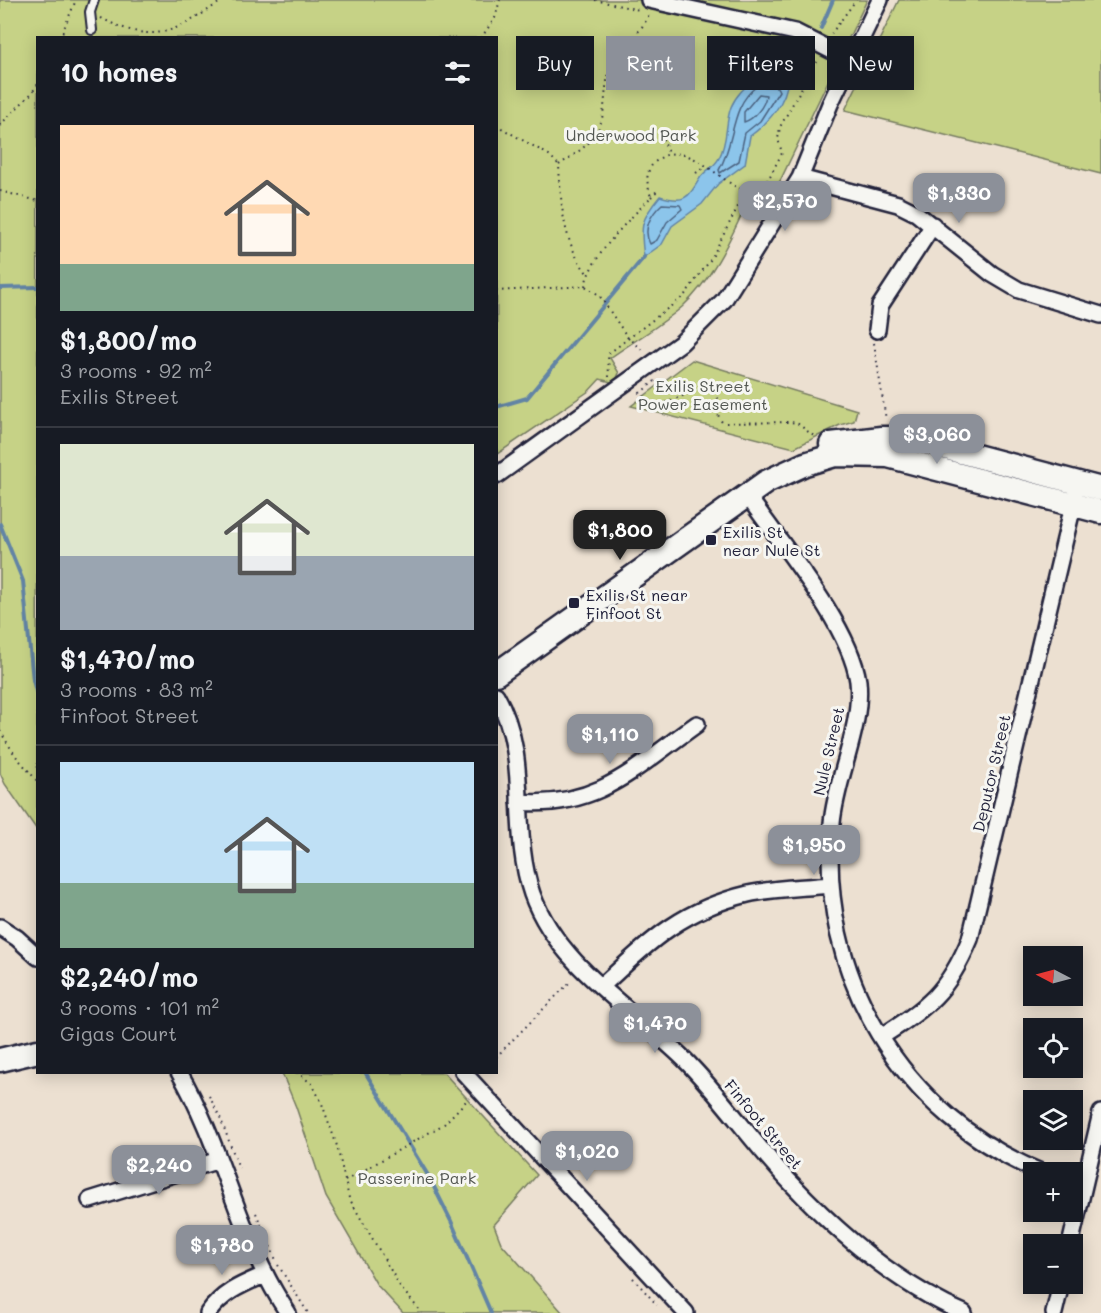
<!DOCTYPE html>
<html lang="en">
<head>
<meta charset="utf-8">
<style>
  body { margin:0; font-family:Mali,sans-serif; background:#242831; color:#f1f3f6; height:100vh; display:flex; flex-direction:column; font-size:22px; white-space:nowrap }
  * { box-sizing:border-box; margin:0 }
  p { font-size:20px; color:#9ea1a6 }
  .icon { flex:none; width:33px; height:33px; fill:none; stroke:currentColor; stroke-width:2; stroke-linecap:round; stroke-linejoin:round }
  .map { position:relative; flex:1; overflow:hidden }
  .side { position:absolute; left:36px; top:36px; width:462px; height:1038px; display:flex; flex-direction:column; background:#171b24; border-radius:0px; box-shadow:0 3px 15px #0003 }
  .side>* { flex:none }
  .top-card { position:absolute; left:516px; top:36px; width:495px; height:54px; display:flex; gap:12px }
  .needle { width:39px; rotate:276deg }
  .tools { position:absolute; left:1023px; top:946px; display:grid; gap:12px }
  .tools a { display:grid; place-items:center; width:60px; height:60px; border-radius:0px; background:#171b24; box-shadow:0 3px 15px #0003; font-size:30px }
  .price { position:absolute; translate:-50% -51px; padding:0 14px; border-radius:12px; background:#8c9099; color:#fff; font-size:20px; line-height:39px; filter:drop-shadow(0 2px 3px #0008) }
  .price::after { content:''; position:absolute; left:50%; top:36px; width:18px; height:14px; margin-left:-9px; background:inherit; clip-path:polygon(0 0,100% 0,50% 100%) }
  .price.on { background:#222; color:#fff }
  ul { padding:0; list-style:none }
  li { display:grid; align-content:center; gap:12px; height:318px; padding:0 24px }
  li+li { border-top:2px solid #363941 }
  li span { display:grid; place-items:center; height:186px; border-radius:0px; color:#555 }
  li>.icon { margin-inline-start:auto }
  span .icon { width:108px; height:108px; fill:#fffc; stroke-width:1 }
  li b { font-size:26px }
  h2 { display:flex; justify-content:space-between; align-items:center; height:72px; padding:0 24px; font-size:26px }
  .chip { padding:0 21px; border-radius:0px; background:#171b24; box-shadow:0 3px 15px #0003; font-size:21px; line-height:54px }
  .chip.on { background:#8c9099; color:#fff }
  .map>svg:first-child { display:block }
</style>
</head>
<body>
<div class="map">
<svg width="1101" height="1313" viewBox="0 0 1101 1313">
  <rect width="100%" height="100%" fill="#ece0d1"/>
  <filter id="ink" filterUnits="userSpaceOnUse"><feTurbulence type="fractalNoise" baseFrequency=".0167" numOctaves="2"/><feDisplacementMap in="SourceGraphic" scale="12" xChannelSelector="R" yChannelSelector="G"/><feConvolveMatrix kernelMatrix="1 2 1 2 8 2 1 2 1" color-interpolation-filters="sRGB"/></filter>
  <g filter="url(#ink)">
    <path fill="#c6d286" stroke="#747a60" stroke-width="1.5" d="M0 0H867L780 181 769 193 750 197C732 235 714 278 682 307 660 326 634 341 610 358L619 373 617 378 611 382 600 379 589 391 497 454 496 38H38L37 830 5 784 0 773Z
      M899 0H1101V174L845 110Z
      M692 360 857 410 854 421 840 425 794 448 631 406Z
      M282 1073H444L537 1175 494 1225 501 1243 563 1313H403L377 1285 326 1197 296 1107Z"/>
    <path fill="#8cc5eb" stroke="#6284a5" stroke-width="1.5" d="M788 78C787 102 768 123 750 136L745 164 718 184 702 204 672 226 662 244 644 257C640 227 640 220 660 196 685 204 688 198 700 178 705 170 715 167 719 158 728 142 725 123 731 107 736 95 745 87 755 79L772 82Z"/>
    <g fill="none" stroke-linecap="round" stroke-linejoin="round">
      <path stroke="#4c6381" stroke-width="1.5" d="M757 86 777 87 779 91 760 121 745 133 739 161 720 173 719 170C736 142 729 107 757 86Z
        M759 94 766 95C765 106 754 119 744 122V112Z
        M662 204 680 205 682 209 667 222 657 240 650 244C642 229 651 214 662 204Z"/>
      <path stroke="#6284a5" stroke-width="4" d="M821 28 833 0
        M788 78 808 52
        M0 288 38 287
        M496 407 527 398 644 257
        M0 524 23 581 33 680 38 699
        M365 1072 429 1177 451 1221 491 1313"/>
      <g stroke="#22223b" stroke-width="12">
        <path id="lane" d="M92 30 90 12 94 0"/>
      </g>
      <g stroke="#22223b" stroke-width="20">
        <path id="street" d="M649 0 795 32 850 60
          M800 178 898 204 916 213 992 274 1019 290 1101 315
          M877 330 880 306 933 225
          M496 476 681 343 724 300 800 178 830 104 880 0
          M747 495C780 543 850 625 858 681 863 725 836 778 832 823 816 974 902 1117 1043 1173
          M496 695C532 759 509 826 532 894 558 966 632 1008 684 1059 723 1098 753 1144 791 1183 840 1235 898 1285 964 1313
          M519 802C598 809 636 767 697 724
          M0 927 17 938 38 957
          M602 986C650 941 681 910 748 894 774 888 803 888 830 885
          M881 1037C928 1007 948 992 970 939L1075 497
          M179 1072C224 1149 238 1239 288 1313
          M463 1072 686 1313
          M90 1200 219 1160
          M1070 1245 1101 1113
          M208 1313C223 1292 241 1285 264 1275
          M1054 1313 1061 1284"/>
      </g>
      <g stroke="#22223b" stroke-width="27">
        <path id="secondary" d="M831 444 881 438H908L1101 489
          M496 674 766 482 805 464 835 455 888 456 1101 512
          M0 1060 38 1051"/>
      </g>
      <path stroke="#22223b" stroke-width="2" stroke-dasharray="1.5 4.5" stroke-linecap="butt" d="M595 0 639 10
        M101 18C155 46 176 32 223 0
        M831 34 856 0
        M60 38 76 0
        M481 38 495 18 500 0
        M610 68 636 80
        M0 125 31 94 38 84
        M496 125 549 155 559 165C561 203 562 241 587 273
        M661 133 669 155
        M559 165C576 153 595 143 601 122 607 102 603 82 613 63 623 45 642 33 649 14
        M696 173 706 166
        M0 191 38 201
        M651 197 657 191
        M585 286C590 257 630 219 651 197 647 184 644 172 655 162 686 134 718 183 746 191
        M496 291 585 286 599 295 628 338 643 351
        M874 343 886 420
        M609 377 608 354 684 296 711 259 746 191 768 180 782 153 778 139 780 127 817 60
        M655 381 640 393 647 400 662 404 713 384C724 395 711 411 723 423L790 422 797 423 815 437
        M0 731 15 755 38 782
        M496 1057 572 980
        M297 1072 312 1084 321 1101 337 1146 349 1198 401 1288 422 1313
        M209 1096 220 1117 239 1168
        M345 1181 444 1124 469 1098
        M256 1213 276 1260
        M278 1265 308 1313
        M633 1278 657 1305"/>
      <use href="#lane" stroke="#f6f6f2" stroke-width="8"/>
      <use href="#street" stroke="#f6f6f2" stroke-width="15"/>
      <use href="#secondary" stroke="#f6f6f2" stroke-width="22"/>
    </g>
  </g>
  <g fill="#22223b" stroke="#f6f6f2" stroke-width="2">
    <rect x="705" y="534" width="12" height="12" rx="3"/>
    <rect x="568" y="597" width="12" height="12" rx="3"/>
  </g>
  <g text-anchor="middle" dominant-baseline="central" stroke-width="6" stroke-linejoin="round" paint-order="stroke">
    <g font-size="16" fill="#535752" stroke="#f6f6f2">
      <text x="631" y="134">Underwood Park</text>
      <text x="703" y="385">Exilis Street<tspan x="703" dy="18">Power Easement</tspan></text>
      <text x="417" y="1177">Passerine Park</text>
    </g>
    <g font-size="16" fill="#22223b" stroke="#f6f6f2" text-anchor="start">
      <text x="723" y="531">Exilis St<tspan x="723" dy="18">near Nule St</tspan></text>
      <text x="586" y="594">Exilis St near<tspan x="586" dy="18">Finfoot St</tspan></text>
    </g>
    <g font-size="16" fill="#22223b" stroke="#f6f6f2">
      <text transform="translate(828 751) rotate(-77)">Nule Street</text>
      <text transform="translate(991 773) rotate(-77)">Deputor Street</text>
      <text transform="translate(764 1124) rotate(50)">Finfoot Street</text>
    </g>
  </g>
</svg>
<div class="tools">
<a><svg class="needle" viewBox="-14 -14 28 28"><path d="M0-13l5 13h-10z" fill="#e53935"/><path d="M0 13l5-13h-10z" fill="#9ea1a6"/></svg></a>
<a><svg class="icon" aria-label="locate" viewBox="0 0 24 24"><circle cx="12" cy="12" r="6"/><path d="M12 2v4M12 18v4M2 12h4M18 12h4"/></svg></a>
<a><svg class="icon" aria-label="layers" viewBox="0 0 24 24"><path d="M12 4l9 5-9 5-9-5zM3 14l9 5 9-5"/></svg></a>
<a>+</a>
<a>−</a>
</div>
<b class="price" style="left:959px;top:224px">$1,330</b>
<b class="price" style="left:785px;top:232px">$2,570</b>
<b class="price" style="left:937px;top:465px">$3,060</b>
<b class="price on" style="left:620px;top:561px">$1,800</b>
<b class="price" style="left:610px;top:765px">$1,110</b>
<b class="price" style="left:814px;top:876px">$1,950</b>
<b class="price" style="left:655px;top:1054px">$1,470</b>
<b class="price" style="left:587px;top:1182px">$1,020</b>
<b class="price" style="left:159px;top:1196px">$2,240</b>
<b class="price" style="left:222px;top:1276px">$1,780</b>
<div class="top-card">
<a class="chip">Buy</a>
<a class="chip on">Rent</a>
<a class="chip">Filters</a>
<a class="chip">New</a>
</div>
<section class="side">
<h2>10 homes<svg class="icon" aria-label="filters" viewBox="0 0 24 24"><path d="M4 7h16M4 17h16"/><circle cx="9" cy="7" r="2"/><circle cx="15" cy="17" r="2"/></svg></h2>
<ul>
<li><span style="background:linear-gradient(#ffd9b3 75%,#7fa58c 0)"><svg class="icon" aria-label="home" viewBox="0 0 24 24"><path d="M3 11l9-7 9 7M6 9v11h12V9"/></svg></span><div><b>$1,800/mo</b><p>3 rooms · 92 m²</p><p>Exilis Street</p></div></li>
<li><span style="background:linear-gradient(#dfe7d0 60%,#9aa5b1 0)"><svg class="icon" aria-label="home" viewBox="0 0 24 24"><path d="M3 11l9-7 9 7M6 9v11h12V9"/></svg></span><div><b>$1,470/mo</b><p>3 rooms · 83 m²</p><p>Finfoot Street</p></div></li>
<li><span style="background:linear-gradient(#bfe0f5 65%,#7fa58c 0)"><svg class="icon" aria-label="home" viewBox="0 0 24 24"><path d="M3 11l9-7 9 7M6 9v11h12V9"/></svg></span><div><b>$2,240/mo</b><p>3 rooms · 101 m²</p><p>Gigas Court</p></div></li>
</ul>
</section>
</div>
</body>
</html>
